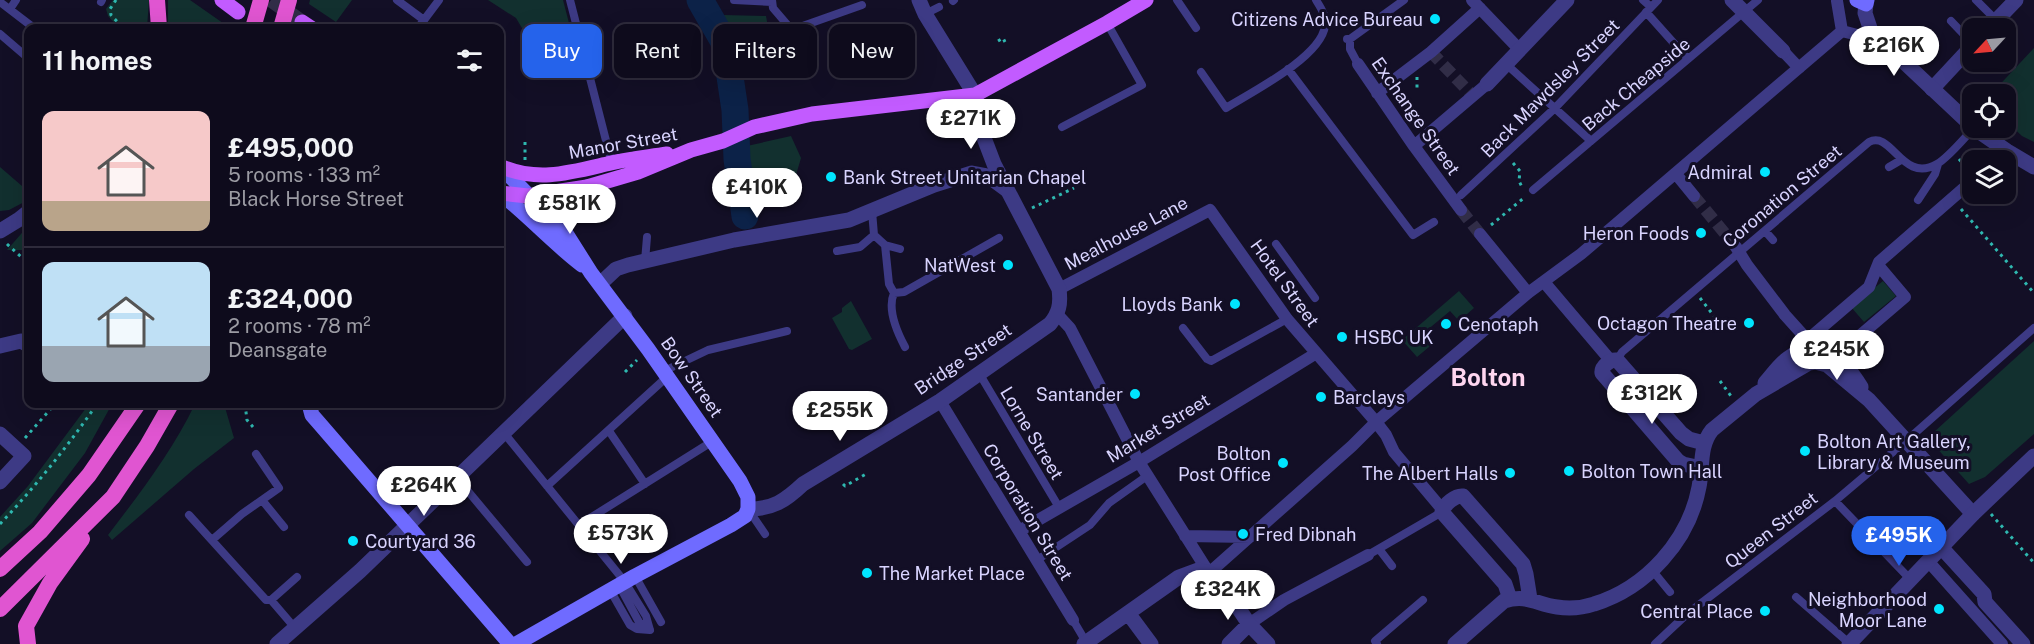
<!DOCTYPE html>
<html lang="en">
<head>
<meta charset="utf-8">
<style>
  body { margin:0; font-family:"Public Sans",sans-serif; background:#171425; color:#f1f3f6; height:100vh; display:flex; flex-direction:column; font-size:22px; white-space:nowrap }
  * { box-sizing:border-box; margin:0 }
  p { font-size:20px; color:#9b9ba3 }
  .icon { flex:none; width:33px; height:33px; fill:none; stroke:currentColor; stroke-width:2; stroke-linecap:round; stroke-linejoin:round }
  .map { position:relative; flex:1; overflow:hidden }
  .panel { position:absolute; left:24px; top:24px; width:480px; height:384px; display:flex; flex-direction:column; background:#0e0b1c; border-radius:12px; box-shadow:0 6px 24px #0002,0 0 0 2px #2e2b3b }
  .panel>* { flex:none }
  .guide { position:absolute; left:522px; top:24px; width:570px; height:54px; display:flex; gap:12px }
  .needle { width:39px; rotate:244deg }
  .controls { position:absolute; left:1962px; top:18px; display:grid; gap:12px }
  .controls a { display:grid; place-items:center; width:54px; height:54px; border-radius:12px; background:#0e0b1c; box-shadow:0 6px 24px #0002,0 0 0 2px #2e2b3b; font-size:30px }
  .price { position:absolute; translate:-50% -51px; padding:0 14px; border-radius:21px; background:#fff; color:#222; font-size:20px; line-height:39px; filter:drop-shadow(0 2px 3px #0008) }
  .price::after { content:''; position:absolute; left:50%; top:36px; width:18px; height:14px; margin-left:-9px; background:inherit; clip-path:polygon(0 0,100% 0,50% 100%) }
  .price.current { background:#2563eb; color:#fff }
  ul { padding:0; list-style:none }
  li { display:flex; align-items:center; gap:18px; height:150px; padding:0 18px }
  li+li { border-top:2px solid #2e2b3b }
  li span { display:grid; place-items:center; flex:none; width:168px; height:120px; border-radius:12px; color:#555 }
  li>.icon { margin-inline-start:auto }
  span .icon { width:72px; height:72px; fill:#fffc; stroke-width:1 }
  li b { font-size:26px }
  h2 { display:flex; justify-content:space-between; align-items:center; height:72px; padding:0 18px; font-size:26px }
  .chip { padding:0 21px; border-radius:12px; background:#0e0b1c; box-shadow:0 6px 24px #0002,0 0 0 2px #2e2b3b; font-size:21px; line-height:54px }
  .chip.current { background:#2563eb; color:#fff }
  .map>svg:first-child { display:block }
</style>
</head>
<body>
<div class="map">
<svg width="2034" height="644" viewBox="0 0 2034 644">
  <rect width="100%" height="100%" fill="#130f26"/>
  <path fill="#12302f" d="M113 0H149L147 28H119L108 16 106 9Z
    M168 0H190L230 28H168Z
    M310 0H352L336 22 309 4Z
    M488 0H563L576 50 552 59 547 70 516 18Z
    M692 0H713L723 15 766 16 770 38 717 49 716 39Z
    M2034 48V142L2022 136 2006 121V94H1991Z
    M791 136 801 158 793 185 767 178 757 202 739 207 732 165 747 146Z
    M0 167 22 186 28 179V200L9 210 0 211Z
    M28 226V254L24 250H7Z
    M1883 281 1896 296 1864 322 1851 307Z
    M1459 291 1474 308 1459 321 1450 311 1426 331 1435 342 1417 357 1402 340Z
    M851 301 872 339 852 350 849 349 832 318 842 312V308Z
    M2034 341V434L1985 477 1969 484 1934 445V432Z
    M89 404H112L85 453 32 523 0 551V517L28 486Z
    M195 404H224L234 438 194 469 112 540 108 535C140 493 172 452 195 404Z"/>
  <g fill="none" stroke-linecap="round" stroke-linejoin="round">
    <path stroke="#0c2248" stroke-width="27" d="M700 0 723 40 726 50 735 110 737 159 745 216"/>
    <path stroke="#312d47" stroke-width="12" stroke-dasharray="12 6" stroke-linecap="butt" d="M1431 52 1473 96
      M1694 196 1736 247
      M1461 210 1480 234"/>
    <path stroke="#312d47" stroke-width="15" stroke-dasharray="15 8" stroke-linecap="butt" d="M271 0 302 22"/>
    <path stroke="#2fb8b0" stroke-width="3" stroke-dasharray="3 4.5" stroke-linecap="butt" d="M116 0 110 9 111 15 123 28
      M998 41 1003 38 1005 42
      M1417 77V88
      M1959 159 1968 170
      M525 160V142
      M1513 163 1520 171 1519 181 1523 189
      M1976 195 1982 203
      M588 203 599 219
      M1032 208 1074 188
      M1961 209 2034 293
      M1491 225 1525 197
      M7 244 28 263
      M1700 298 1714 316
      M625 372 637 360
      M1720 381 1731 396
      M245 404 247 420 253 427
      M25 438 55 404
      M843 484 845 486 866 474
      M1991 514 2034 563
      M0 524C36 486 67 447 97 404"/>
    <path stroke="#3d3a85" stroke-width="8" d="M397 0 424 20
      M570 0 612 164
      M734 0 772 2
      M772 0 773 8 791 29 797 28 862 5
      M1177 0 1196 28
      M1643 0 1651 7
      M1976 0 1997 21
      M953 1 954 0
      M0 2 34 28
      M101 2 102 0
      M10 9 16 0
      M1646 12 1688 59
      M925 14 939 7
      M1951 21 1972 43
      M418 28 439 0
      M0 34 28 58
      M1347 39H1350L1404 0
      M1350 39V49L1358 64
      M2006 60 2012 66
      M1506 64 1591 141
      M1288 69 1413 235 1434 222
      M1201 72 1226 108C1252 92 1321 57 1325 26 1327 17 1321 8 1316 0
      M1062 127 1142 85 1107 23
      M1889 167 1901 160
      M1533 190 1758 0
      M1461 195 1555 108 1658 0
      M1918 200 1935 174 1938 164
      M872 211 874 235 885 245 889 284 894 293 904 292 999 238
      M1765 231 1773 240
      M1276 244 1315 298
      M885 245 900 249
      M837 251 860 247 874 235
      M645 261 647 237
      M894 293C887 309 897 332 905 347
      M1183 328 1207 359 1211 361 1287 319
      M1617 360 1622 352 1869 142C1892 130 1902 184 1937 164 1949 157 1964 138 1974 128
      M664 371 708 350 787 331
      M979 373 1060 509
      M609 431 645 484
      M504 433 625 582 646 616 650 630
      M457 478 527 562
      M547 486 668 376
      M262 500 284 527
      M1835 501 1910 579
      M748 509 765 534
      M189 515 266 600H271L295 628
      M579 525 713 441
      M212 540 242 514 279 488 256 454
      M1379 549 1392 566
      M1368 555 1442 512
      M1037 560 1090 525 1109 503 1147 476
      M1652 570 1670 592
      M635 576 661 622
      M619 585 639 622 649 629
      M610 590 630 625 637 629 650 630
      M1796 597 1849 643
      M271 600 297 577
      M1073 620 1086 642
      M1377 644 1375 641 1423 600
      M1655 644 1687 614 1835 501 1906 441 2034 328"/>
    <path stroke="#3d3a85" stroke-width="12" d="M1472 0 1519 49
      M1837 1 1842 31
      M1842 31 1865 37 1871 31
      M1783 51 1799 68
      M1358 64 1414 146 1461 210
      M1377 93 1431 52 1480 8
      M1414 146 1487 84
      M1676 174 1694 196
      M1480 234 1528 293
      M1736 247 1747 265 1785 315 1803 335 1810 347
      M1544 282 1611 361
      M1059 289 1210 210 1287 319 1376 422 1386 435 1394 452 1442 509
      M1058 315 1070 328 1139 462 1209 573
      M1806 341 1869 287 1879 262 1972 181
      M1836 356 1905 297 1878 265
      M940 401 1073 620
      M1019 531 1139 462 1315 354
      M1185 536 1250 537
      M1928 561 2002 644
      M1206 582 1209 573 1352 446 1376 422 1528 293 1581 254 1842 31
      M1249 624 1284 600 1368 555"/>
    <path stroke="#3d3a85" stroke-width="15" d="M919 0 925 14 975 95
      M1732 0 1783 51
      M1989 28 2016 0
      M1487 84 1567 0
      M1932 89 1972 46
      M0 231 18 220 28 212
      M600 284 616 269 628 265 734 240 849 220 934 185 972 173 988 176 1007 190
      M0 346 21 341 28 345
      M1765 383C1772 375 1779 365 1787 359 1821 333 1844 359 1861 387
      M0 434 24 456 0 482
      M1701 468 1683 464 1678 461 1602 373C1601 367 1610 359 1617 360L1681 433 1689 439 1704 443
      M1941 547 1984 594 1985 602 2023 644
      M1510 599 1505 584 1442 512C1444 504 1456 495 1463 496L1523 564 1526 574 1530 599
      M1128 613 1151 644
      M277 644 360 571 625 316
      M1084 644 1179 577 1198 570 1209 573 1219 579 1249 624 1268 644
      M1229 644 1249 624
      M1455 644 1504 601C1527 594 1536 604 1557 607 1569 609 1582 608 1594 604 1646 588 1689 541 1699 487 1703 467 1699 446 1712 430L1756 394 1809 363 1815 362 1827 365 1869 400 1973 514"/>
    <path stroke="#3d3a85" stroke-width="15" d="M1866 4 1865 13 1871 31 1972 126
      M1974 128 2007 151 2034 167
      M748 509C773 509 785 501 803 484L940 401 1050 324C1059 313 1061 304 1059 289L994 164 981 130 979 107 975 95
      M1849 644 1973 514 2034 456"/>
    <path stroke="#6f6bff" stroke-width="15" d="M1857 0 1866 4 1867 0
      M501 167 567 235 591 273 648 349 740 481 748 497V509L745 516 731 525 635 576 516 644
      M501 194C529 216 553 243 582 265
      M566 233C559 209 566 200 587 187
      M309 404 312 415 319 423 510 644"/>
    <path stroke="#c25bff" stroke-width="15" d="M222 0 238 12
      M302 22 311 28
      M500 166C538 183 572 172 611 163 629 159 648 157 667 154
      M500 193 528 196 587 187 638 172 691 150 723 141 754 127 812 114 975 95 1107 23 1146 0"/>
    <path stroke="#e055d1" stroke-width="16" d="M157 0 159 28
      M0 569 40 532 89 475 138 404
      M0 609 113 497 147 446 171 404
      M28 644 26 626 50 583 82 539"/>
    <path stroke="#e055d1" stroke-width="16" d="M253 28 261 0
      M281 28 289 0"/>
  </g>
  <g fill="#00e5ff" stroke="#130f26" stroke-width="2">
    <circle cx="1435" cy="19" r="6"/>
    <circle cx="1765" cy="172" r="6"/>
    <circle cx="831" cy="177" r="6"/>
    <circle cx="1701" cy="233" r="6"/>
    <circle cx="1008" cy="265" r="6"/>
    <circle cx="1235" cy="304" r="6"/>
    <circle cx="1749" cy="323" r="6"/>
    <circle cx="1446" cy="324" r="6"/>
    <circle cx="1342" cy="337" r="6"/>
    <circle cx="1135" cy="394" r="6"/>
    <circle cx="1321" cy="397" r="6"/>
    <circle cx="1805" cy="451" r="6"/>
    <circle cx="1283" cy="463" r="6"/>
    <circle cx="1569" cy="471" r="6"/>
    <circle cx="1510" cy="473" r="6"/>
    <circle cx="1243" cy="534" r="6"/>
    <circle cx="353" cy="541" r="6"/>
    <circle cx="867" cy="573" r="6"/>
    <circle cx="1939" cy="609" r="6"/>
    <circle cx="1765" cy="611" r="6"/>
  </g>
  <g text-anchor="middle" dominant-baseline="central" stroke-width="6" stroke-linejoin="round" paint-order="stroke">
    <g font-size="18" fill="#d9d4ff" stroke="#130f26" text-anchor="end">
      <text x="1423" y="19">Citizens Advice Bureau</text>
      <text x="1753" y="172">Admiral</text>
      <text x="843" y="177" text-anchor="start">Bank Street Unitarian Chapel</text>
      <text x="1689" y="233">Heron Foods</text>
      <text x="996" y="265">NatWest</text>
      <text x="1223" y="304">Lloyds Bank</text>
      <text x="1737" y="323">Octagon Theatre</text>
      <text x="1458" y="324" text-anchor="start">Cenotaph</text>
      <text x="1354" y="337" text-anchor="start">HSBC UK</text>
      <text x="1123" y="394">Santander</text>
      <text x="1333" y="397" text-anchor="start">Barclays</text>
      <text x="1817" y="441" text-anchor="start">Bolton Art Gallery,<tspan x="1817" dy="21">Library &amp; Museum</tspan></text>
      <text x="1271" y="453">Bolton<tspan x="1271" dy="21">Post Office</tspan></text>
      <text x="1581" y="471" text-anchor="start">Bolton Town Hall</text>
      <text x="1498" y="473">The Albert Halls</text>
      <text x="1255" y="534" text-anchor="start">Fred Dibnah</text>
      <text x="365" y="541" text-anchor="start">Courtyard 36</text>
      <text x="879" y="573" text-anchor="start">The Market Place</text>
      <text x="1927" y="599">Neighborhood<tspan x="1927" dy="21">Moor Lane</tspan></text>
      <text x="1753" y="611">Central Place</text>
    </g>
    <g font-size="18" fill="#d9d4ff" stroke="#130f26">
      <text transform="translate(1636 84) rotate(-40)">Back Cheapside</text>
      <text transform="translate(1550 88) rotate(-45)">Back Mawdsley Street</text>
      <text transform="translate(1416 116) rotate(55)">Exchange Street</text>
      <text transform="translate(623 143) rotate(-10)">Manor Street</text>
      <text transform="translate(1782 196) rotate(-40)">Coronation Street</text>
      <text transform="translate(1126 233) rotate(-28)">Mealhouse Lane</text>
      <text transform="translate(1285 283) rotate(54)">Hotel Street</text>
      <text transform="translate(963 359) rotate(-34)">Bridge Street</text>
      <text transform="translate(692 377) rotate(55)">Bow Street</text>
      <text transform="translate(1158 428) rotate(-31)">Market Street</text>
      <text transform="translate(1032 433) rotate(59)">Lorne Street</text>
      <text transform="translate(1028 512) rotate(59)">Corporation Street</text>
      <text transform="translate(1771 530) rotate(-38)">Queen Street</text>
    </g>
    <g font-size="24" font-weight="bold" fill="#ffd6f0" stroke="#130f26">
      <text x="1488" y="377">Bolton</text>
    </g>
  </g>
</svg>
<div class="controls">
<a><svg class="needle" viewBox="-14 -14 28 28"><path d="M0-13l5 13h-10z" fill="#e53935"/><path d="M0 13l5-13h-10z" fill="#9b9ba3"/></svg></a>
<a><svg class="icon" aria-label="locate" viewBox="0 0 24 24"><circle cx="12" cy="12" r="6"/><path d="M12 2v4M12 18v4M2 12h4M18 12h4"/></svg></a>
<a><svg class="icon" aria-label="layers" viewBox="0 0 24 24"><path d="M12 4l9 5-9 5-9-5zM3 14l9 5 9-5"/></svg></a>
</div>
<b class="price" style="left:1894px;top:77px">£216K</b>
<b class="price" style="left:971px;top:150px">£271K</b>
<b class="price" style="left:757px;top:219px">£410K</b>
<b class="price" style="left:570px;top:235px">£581K</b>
<b class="price" style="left:1837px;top:381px">£245K</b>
<b class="price" style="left:1652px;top:425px">£312K</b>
<b class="price" style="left:840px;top:442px">£255K</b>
<b class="price" style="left:424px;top:517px">£264K</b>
<b class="price" style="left:621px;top:565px">£573K</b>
<b class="price current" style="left:1899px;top:567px">£495K</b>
<b class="price" style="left:1228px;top:621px">£324K</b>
<div class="guide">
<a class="chip current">Buy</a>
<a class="chip">Rent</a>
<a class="chip">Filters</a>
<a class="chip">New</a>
</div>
<section class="panel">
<h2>11 homes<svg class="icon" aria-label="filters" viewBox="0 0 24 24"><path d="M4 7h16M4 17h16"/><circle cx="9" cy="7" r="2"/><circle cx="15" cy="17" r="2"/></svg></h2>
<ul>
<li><span style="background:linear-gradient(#f6c9c9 75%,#b9a48a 0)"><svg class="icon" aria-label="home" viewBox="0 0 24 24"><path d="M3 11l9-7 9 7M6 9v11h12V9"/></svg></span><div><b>£495,000</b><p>5 rooms · 133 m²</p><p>Black Horse Street</p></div></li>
<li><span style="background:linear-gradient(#bfe0f5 70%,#9aa5b1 0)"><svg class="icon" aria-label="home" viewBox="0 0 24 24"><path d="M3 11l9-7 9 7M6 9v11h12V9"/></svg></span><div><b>£324,000</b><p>2 rooms · 78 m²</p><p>Deansgate</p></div></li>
</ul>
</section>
</div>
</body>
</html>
